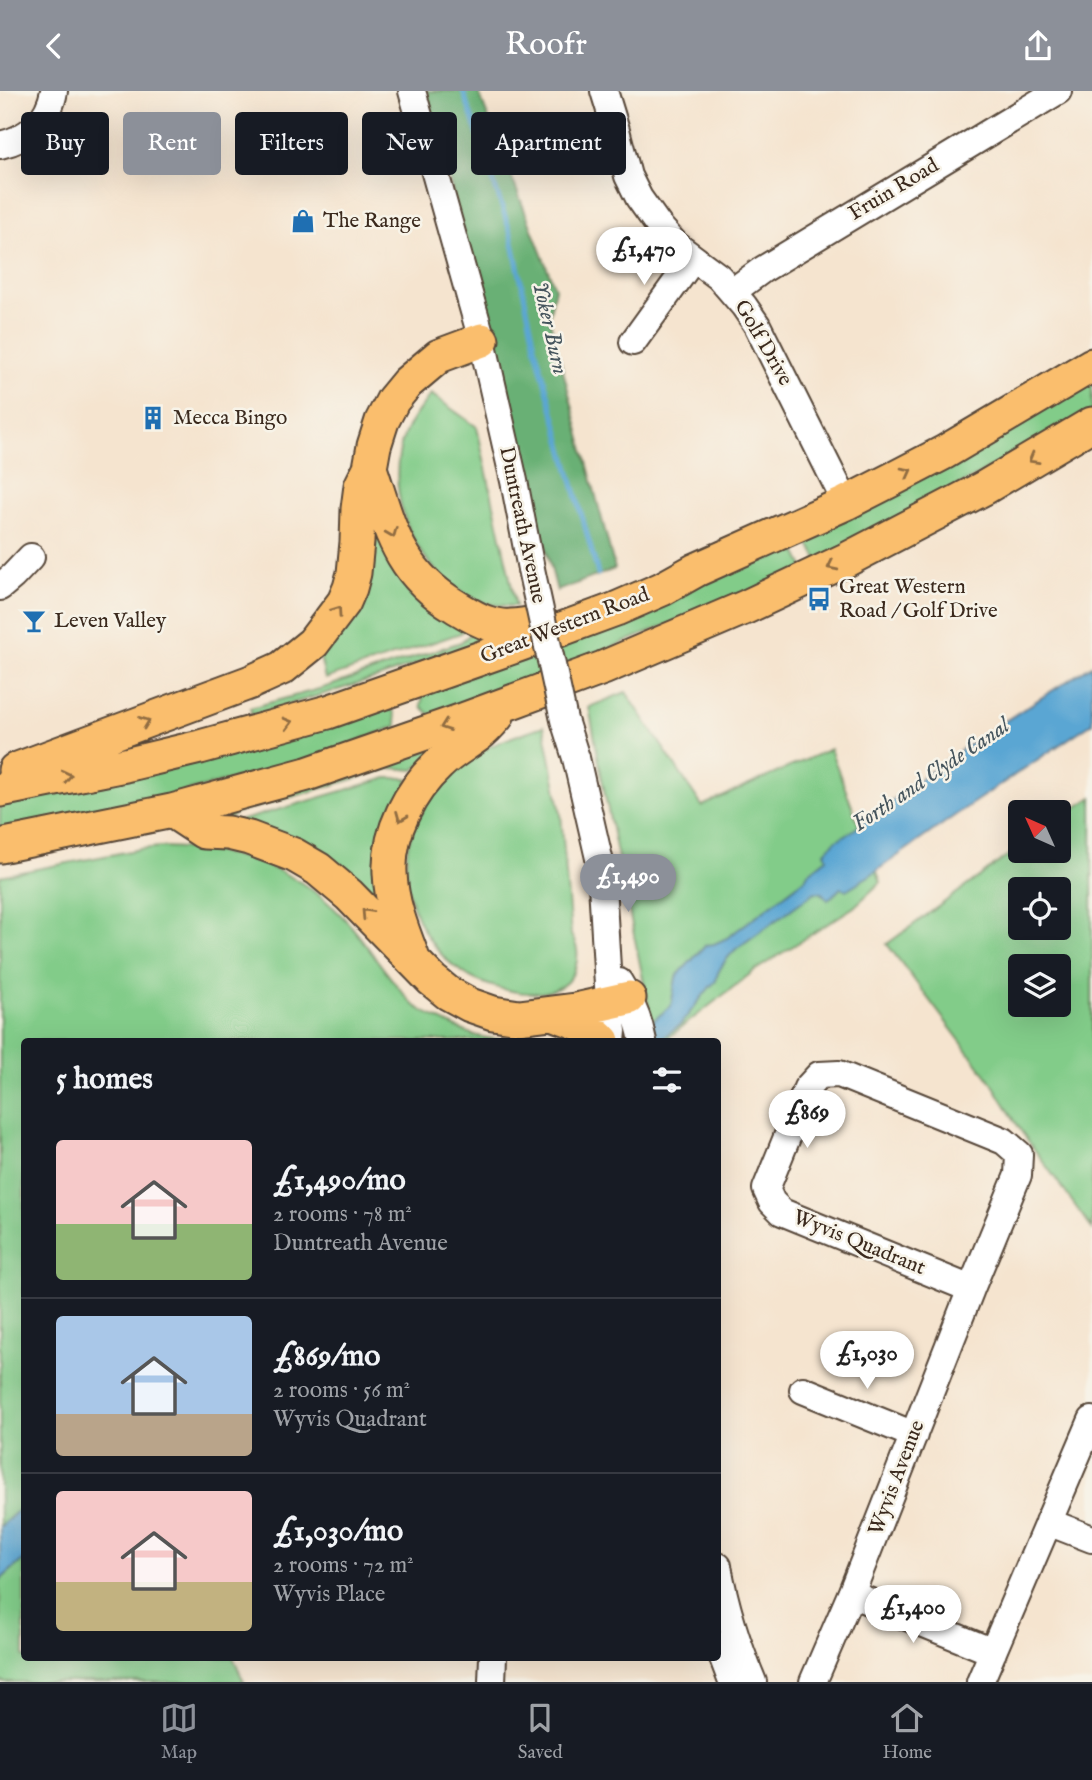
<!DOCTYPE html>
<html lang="en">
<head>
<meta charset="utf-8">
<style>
  body { margin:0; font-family:"IM FELL English",serif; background:#20242c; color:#f1f3f6; height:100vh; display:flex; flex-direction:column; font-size:26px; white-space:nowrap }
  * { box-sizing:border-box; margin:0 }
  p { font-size:23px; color:#9ea1a6 }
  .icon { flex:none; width:38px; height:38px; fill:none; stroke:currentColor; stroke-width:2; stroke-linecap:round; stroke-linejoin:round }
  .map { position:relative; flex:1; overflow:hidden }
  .side { position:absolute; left:21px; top:947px; width:700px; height:623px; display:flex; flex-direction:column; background:#171b24; border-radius:7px; box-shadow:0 7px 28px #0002 }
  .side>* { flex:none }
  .guide { position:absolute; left:21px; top:21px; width:700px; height:63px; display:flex; gap:14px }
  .needle { width:46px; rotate:315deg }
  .buttons { position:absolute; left:1008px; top:709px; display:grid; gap:14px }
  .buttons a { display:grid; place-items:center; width:63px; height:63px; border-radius:7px; background:#171b24; box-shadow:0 7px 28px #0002; font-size:35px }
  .price { position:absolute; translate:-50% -60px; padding:0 16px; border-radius:24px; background:#fff; color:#222; font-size:23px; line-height:46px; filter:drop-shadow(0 2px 4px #0008) }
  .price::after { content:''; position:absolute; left:50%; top:42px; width:21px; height:16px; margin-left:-10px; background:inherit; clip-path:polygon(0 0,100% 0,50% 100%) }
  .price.selected { background:#8c9099; color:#fff }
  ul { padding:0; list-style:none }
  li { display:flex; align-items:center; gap:21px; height:175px; padding:0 35px }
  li+li { border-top:2px solid #363941 }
  li span { display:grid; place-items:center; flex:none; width:196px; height:140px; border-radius:7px; color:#555 }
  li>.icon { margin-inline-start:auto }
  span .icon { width:84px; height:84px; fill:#fffc; stroke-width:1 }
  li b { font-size:30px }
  h2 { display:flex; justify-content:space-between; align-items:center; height:84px; padding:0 35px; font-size:30px }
  .tag { padding:0 24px; border-radius:7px; background:#171b24; box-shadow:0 7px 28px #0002; font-size:24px; line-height:63px }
  .tag.selected { background:#8c9099; color:#fff }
  header { display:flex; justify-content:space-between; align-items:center; height:91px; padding:0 35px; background:#8c9099; color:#fff; font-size:32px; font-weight:600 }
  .tab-bar { display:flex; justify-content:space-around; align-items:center; height:98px; border-top:2px solid #363941; background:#171b24; font-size:19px; color:#9ea1a6 }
  .tab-bar a { display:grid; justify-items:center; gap:4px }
  .tab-bar .selected { color:#8c9099 }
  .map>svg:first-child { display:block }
</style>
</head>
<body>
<header><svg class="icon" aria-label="back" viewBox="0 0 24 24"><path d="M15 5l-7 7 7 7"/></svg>Roofr<svg class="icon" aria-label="share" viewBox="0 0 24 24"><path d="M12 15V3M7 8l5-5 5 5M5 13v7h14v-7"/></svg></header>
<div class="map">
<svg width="1092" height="1591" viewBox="0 0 1092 1591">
  <rect width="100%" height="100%" fill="#f7f3e8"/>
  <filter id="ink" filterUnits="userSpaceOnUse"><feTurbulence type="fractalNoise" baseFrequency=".0143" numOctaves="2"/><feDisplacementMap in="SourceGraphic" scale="14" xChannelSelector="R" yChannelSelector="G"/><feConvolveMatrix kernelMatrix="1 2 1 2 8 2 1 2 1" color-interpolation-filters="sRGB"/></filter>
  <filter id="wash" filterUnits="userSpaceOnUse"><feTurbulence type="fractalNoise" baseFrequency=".00686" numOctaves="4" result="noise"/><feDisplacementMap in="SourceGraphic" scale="28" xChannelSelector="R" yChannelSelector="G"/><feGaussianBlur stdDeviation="1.57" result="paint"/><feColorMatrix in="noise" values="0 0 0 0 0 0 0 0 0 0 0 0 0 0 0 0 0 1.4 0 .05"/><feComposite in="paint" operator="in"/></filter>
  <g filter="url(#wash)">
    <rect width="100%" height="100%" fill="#f5e4cf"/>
    <path fill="#82cc89" stroke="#5e7b54" stroke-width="2" fill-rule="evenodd" d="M1092 283V321L819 471 804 444Z
      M431 303 477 336 516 515C506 515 495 515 484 512 423 489 385 417 401 354 406 334 419 319 431 303Z
      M368 401 467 533 461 542 325 588 319 561Z
      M790 448 805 478 442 625 429 623 421 615 423 604Z
      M476 538 499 543 378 587 252 624 250 617 323 597 461 551Z
      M626 601 702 715 830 658 881 791 854 816 754 880 664 950H656L606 709 589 616Z
      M387 615 394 621 397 635 301 671 144 711 0 740V708Z
      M544 635 561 723 571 844C577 854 579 862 576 874 565 918 499 901 470 886 460 880 449 872 441 863 425 846 415 825 409 802 404 779 405 751 417 730 423 719 428 708 435 698 439 692 445 688 450 683 457 678 464 671 471 666 490 653 522 642 544 635Z
      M442 655 414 679 392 677 236 722 222 734 197 729Z
      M387 687H408L385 830 239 730Z
      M1092 706V1138L1021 1040 992 992 887 853 1020 756V760H1059V728ZM1059 798V836H1020V798ZM1020 875H1059V914H1020Z
      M161 756C235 757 302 777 351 835 368 855 382 878 400 898 404 903 409 910 414 914 428 924 470 945 487 947 497 949 508 948 518 950H24V1414L0 1436V785L141 758Z
      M24 1468V1566H233L244 1591H0V1489Z"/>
    <path fill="#69b075" stroke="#526d4a" stroke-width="2" d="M426 0H478L555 197 549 226 615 478 557 500Z"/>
    <path fill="#5aa6d3" stroke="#4a6878" stroke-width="2" d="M1092 574V632L967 716 869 785 846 799 841 797 828 809 822 802 815 801 736 858C728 866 717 878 716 890L710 896 680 934 658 950H628L671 915 676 886 706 854 714 853 727 847 805 788 808 782 827 767 825 761 835 750 851 741 927 683 971 652Z
      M24 1414V1468L0 1489V1436Z"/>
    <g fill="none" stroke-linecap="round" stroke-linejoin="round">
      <path stroke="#5aa6d3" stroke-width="5" d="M463 0 511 143 536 259 598 483"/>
    </g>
  </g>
  <g filter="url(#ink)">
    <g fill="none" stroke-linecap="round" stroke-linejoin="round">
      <g stroke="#574639" stroke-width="30">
        <path id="minor" d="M412 0 482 249 514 390 531 478
          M604 0 616 39 628 85 639 107 659 135 676 154 719 186 744 215 757 234 846 412
          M0 54C28 48 49 29 54 0
          M732 201 762 179 1058 0
          M633 251 693 168
          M0 496 13 485 31 466
          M576 667 601 776 609 911 613 940 612 950
          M619 891C631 910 639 928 643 950
          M803 1299 914 1344
          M1048 1431 1092 1448
          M718 1475C725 1515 737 1553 753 1591
          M851 1503 993 1561
          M718 1554 732 1591
          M492 1591 493 1566
          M813 1591 851 1503 971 1198 1018 1084 1019 1063 1004 1050 839 983 819 984 807 997 766 1098 772 1111 782 1121 971 1198
          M980 1591 1092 1329"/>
      </g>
      <g stroke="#574639" stroke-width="37">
        <path id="major" d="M370 377C390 436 397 480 455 515 465 521 477 529 488 532 495 534 503 536 510 535 525 535 531 530 546 535
          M15 679 251 591 282 577 313 552 344 511 350 497 354 482 357 451 358 418 361 395 370 377 374 355 382 330 393 309 407 292 439 265 482 249
          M0 699 125 674 200 656 328 621 521 553 616 518 662 498 696 479 846 412 895 387 945 361 1092 274
          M172 720 204 741 228 742 249 747 294 764 318 778 349 804 432 889 448 902 470 914 493 922 519 926 575 919 629 907
          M0 755 172 720 307 683 460 630 603 577 746 516 846 469 984 397 1092 333
          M412 865C402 839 391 811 390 782 388 741 410 700 439 673 451 661 465 654 478 644 485 639 491 632 497 625
          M552 922C572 930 588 933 603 950"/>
      </g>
      <use href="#minor" stroke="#fff" stroke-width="26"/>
      <use href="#major" stroke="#fabe6d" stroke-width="33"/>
      <g stroke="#574639" stroke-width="30" stroke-linecap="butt">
        <path id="minor-bridge" d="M531 478 564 629 576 667"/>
      </g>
      <use href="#minor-bridge" stroke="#fff" stroke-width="26"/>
    </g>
    <defs><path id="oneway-chevron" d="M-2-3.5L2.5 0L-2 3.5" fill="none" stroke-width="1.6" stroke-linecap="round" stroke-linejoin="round" transform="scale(1.75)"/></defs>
    <g stroke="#916d42">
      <use href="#oneway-chevron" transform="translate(1033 368) rotate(150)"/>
      <use href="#oneway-chevron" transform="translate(907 381) rotate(-28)"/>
      <use href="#oneway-chevron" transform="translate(392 442) rotate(68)"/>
      <use href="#oneway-chevron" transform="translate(832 475) rotate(154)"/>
      <use href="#oneway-chevron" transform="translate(337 520) rotate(-55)"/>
      <use href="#oneway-chevron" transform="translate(145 631) rotate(-21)"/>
      <use href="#oneway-chevron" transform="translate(288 632) rotate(-15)"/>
      <use href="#oneway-chevron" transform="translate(445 635) rotate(160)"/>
      <use href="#oneway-chevron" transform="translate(67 685) rotate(-12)"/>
      <use href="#oneway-chevron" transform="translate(401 726) rotate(112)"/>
      <use href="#oneway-chevron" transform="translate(366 822) rotate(-133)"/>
    </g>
  </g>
  <defs>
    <g id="shop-bare" transform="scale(1.89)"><path d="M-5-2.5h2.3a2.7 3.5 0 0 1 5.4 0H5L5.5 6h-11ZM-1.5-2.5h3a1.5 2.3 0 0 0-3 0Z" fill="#1f6fb2" stroke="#f7f3e8" stroke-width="2.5" paint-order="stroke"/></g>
    <g id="building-bare" transform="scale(1.89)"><path d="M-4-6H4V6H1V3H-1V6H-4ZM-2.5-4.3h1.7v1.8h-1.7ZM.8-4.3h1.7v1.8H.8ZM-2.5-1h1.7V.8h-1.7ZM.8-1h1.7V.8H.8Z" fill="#1f6fb2" stroke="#f7f3e8" stroke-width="2.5" paint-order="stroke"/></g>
    <g id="bus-bare" transform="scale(1.89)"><path d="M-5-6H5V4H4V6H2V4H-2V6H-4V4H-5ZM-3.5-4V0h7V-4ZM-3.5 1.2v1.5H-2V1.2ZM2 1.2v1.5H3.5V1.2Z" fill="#1f6fb2" stroke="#f7f3e8" stroke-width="2.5" paint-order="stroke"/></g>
    <g id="bar-bare" transform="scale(1.89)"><path d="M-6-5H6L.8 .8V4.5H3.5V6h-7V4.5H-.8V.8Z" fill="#1f6fb2" stroke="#f7f3e8" stroke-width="2.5" paint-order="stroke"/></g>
  </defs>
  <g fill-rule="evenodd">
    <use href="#shop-bare" x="303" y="130"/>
    <use href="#building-bare" x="153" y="327"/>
    <use href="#bus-bare" x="819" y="508"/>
    <use href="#bar-bare" x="34" y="530"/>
  </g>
  <g text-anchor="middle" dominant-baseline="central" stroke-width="5" stroke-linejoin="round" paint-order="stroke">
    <g font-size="21" fill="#3b2a1e" stroke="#f7f3e8">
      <text transform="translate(894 99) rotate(-31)">Fruin Road</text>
      <text transform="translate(763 252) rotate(60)">Golf Drive</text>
      <text transform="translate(522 434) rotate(78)">Duntreath Avenue</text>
      <text transform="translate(565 535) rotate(-21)">Great Western Road</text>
      <text transform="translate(859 1152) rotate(22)">Wyvis Quadrant</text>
      <text transform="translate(897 1387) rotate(-69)">Wyvis Avenue</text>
    </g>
    <g font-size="21" fill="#3b2a1e" stroke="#f7f3e8" text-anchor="start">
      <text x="323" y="130">The Range</text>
      <text x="173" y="327">Mecca Bingo</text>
      <text x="839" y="496">Great Western<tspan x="839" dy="24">Road / Golf Drive</tspan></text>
      <text x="54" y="530">Leven Valley</text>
    </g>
    <g font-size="23" font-style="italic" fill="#46555d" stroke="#f7f3e8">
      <text transform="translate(550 237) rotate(77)">Yoker Burn</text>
      <text transform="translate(931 684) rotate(-34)">Forth and Clyde Canal</text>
    </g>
  </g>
</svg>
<div class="buttons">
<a><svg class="needle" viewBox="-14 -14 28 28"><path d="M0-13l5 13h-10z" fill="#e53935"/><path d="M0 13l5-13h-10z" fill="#9ea1a6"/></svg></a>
<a><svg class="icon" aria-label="locate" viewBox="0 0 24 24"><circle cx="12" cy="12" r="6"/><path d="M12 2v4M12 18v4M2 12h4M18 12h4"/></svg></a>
<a><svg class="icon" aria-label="layers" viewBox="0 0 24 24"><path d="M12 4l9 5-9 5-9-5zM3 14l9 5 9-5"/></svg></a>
</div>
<b class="price" style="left:644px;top:196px">£1,470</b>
<b class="price selected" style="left:628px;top:823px">£1,490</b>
<b class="price" style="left:807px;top:1059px">£869</b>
<b class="price" style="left:867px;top:1300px">£1,030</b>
<b class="price" style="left:913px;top:1554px">£1,400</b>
<div class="guide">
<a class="tag">Buy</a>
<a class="tag selected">Rent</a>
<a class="tag">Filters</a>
<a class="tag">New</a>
<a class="tag">Apartment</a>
</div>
<section class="side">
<h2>5 homes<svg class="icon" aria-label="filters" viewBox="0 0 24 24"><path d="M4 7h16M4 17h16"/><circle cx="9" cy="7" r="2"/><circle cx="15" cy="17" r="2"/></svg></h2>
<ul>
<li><span style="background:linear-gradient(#f6c9c9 60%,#8fb573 0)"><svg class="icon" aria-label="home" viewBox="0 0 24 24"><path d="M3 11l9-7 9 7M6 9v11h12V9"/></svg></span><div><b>£1,490/mo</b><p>2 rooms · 78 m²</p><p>Duntreath Avenue</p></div></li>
<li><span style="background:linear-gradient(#a9c7e8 70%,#b9a48a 0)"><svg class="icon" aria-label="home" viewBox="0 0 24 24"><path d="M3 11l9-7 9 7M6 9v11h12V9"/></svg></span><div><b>£869/mo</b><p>2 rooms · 56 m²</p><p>Wyvis Quadrant</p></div></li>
<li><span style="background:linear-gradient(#f6c9c9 65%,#c2b280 0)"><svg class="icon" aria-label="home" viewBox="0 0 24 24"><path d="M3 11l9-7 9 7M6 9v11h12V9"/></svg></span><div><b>£1,030/mo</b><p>2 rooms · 72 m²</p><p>Wyvis Place</p></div></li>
</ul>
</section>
</div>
<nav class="tab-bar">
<a class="selected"><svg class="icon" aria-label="map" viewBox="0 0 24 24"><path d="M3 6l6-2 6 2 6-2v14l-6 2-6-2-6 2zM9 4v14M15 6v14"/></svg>Map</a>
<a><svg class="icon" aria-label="saved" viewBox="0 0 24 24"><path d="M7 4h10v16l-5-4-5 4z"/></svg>Saved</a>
<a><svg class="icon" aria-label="home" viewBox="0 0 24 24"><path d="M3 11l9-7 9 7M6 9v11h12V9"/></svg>Home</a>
</nav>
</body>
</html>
